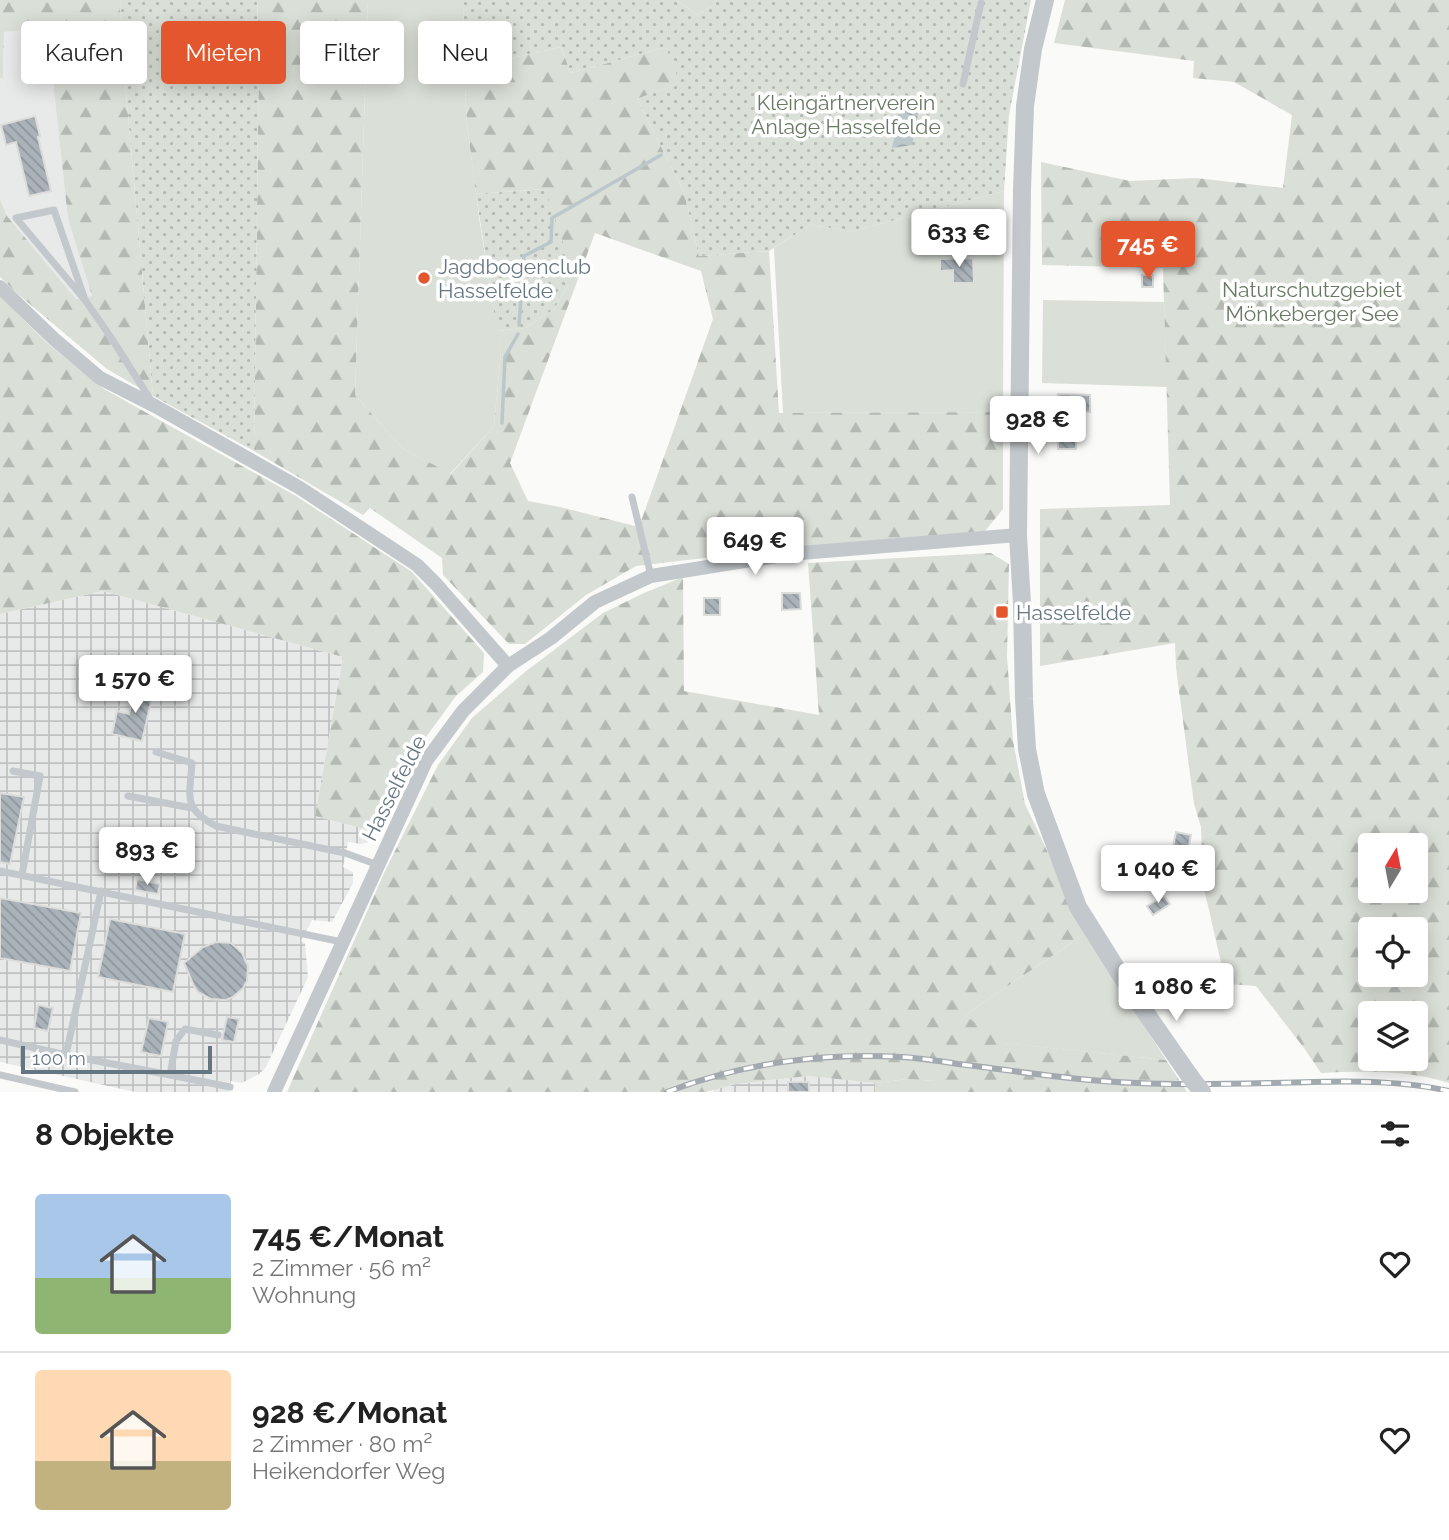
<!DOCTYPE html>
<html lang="de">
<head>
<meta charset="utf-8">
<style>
  body { margin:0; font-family:Raleway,sans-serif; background:#f2f2f2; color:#222; height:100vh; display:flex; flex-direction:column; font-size:26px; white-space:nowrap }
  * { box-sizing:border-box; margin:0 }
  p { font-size:23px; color:#767676 }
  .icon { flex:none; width:38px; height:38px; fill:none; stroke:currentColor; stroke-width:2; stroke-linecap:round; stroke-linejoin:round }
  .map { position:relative; height:1092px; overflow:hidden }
  .drawer { display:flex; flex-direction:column; background:#fff; flex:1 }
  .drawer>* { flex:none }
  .hud { position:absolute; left:21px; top:21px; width:700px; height:63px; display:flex; gap:14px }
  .needle { width:46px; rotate:10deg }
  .tools { position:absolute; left:1358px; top:833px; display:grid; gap:14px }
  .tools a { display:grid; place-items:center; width:70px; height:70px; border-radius:7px; background:#fff; box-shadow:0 4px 18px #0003; font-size:35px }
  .scale { position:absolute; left:21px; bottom:18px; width:191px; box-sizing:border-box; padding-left:7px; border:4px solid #657683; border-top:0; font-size:19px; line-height:24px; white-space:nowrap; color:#657683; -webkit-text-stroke:5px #fff; paint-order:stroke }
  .price { position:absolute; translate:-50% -60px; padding:0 16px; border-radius:7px; background:#fff; color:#222; font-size:23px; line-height:46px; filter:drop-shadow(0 2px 4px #0008) }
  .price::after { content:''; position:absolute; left:50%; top:42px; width:21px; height:16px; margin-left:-10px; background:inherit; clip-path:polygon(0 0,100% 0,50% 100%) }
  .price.selected { background:#e4572e; color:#fff }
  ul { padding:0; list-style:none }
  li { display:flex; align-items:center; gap:21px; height:175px; padding:0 35px }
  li+li { border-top:2px solid #e0e0e0 }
  li span { display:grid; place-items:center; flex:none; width:196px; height:140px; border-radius:7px; color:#555 }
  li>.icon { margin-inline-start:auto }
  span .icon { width:84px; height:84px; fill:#fffc; stroke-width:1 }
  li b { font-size:30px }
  h2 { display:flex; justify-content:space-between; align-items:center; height:84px; padding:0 35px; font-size:30px }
  .tag { padding:0 24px; border-radius:7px; background:#fff; box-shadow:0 4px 18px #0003; font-size:24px; line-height:63px }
  .tag.selected { background:#e4572e; color:#fff }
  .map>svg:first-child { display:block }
</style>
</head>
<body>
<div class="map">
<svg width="1449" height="1092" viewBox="0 0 1449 1092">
  <defs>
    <pattern id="industrial-grid" width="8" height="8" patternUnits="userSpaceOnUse" patternTransform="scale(1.75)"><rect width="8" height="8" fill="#e8e9e9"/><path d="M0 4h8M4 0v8" fill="none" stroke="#c0c1c2"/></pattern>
    <pattern id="forest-firs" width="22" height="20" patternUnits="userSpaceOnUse" patternTransform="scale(1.75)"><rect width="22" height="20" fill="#dadfd7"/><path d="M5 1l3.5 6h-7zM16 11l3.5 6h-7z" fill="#b4b9b4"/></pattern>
    <pattern id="garden-dots" width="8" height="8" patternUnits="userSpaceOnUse" patternTransform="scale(1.75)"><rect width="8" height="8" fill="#dadfd7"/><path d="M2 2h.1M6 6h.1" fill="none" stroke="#b4b9b4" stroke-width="1.8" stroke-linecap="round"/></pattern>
    <pattern id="water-waves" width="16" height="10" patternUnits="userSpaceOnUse" patternTransform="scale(1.75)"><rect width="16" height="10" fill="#bbc7cb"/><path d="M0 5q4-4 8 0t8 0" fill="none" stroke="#9ca6aa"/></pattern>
    <pattern id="building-back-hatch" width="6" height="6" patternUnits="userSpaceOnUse" patternTransform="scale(1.75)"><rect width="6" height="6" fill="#aab3b9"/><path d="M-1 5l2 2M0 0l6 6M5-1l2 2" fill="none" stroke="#8e969c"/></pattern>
  </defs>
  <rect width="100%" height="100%" fill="#fafaf8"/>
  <path fill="#e8e9e9" d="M47 28 68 219 92 296 76 299 7 216 0 199V78H3L4 32Z"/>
  <path fill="url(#industrial-grid)" d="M103 591 343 657 315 816 376 832 369 842 361 844 348 842 343 867 353 872V883L332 922 312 920 301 941 305 943 308 977 266 1067 259 1074 242 1083 231 1081 229 1092H135L0 1062V614Z
    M808 1076 875 1083V1092H713V1090L736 1084Z"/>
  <path fill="#dadfd7" d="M368 0H463L464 69 467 124 480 224 501 352 494 426 450 474 402 448 355 395Z
    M677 0H717L712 6 697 15Z
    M1004 191 1003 412 783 413 774 248 810 225 853 231Z
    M1043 300 1164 302 1167 387 1042 383Z
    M1086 933 1166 1060 1002 1043 965 1015Z
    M908 1079 936 1081 938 1092H875V1083Z"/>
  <path fill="url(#forest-firs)" fill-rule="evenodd" d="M0 0H120L122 47 153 396 107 369 20 296 0 277V199L7 216 76 299 92 296 68 219 47 28 4 32 3 78H0Z
    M257 0H368L355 395 402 448 451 474 494 426 501 352 497 331 525 328 554 309 569 284 545 189 476 194 467 124 464 69 561 47 571 73 666 47 681 83 637 99 684 192 699 256 769 251 779 413 1003 412V509L985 531 797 547 636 566 586 595 525 644H509L443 575 442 558 370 508 363 515 254 451 259 48ZM595 233 701 271 713 319 639 527 560 507 528 501 510 463Z
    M1065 0H1449V1083C1408 1070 1364 1071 1321 1073L1304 1048 1256 986 1227 984 1219 954 1203 884 1201 827 1194 804 1176 668 1175 643 1040 666V509L1170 505 1163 268 1042 265 1041 162 1130 181 1196 178 1283 188 1292 115 1234 82 1193 78 1194 61 1054 43ZM1370 845H1416V891H1370ZM1370 929H1416V975H1370ZM1370 1013H1416V1059H1370Z
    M0 296 47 343 104 389 296 496 412 572 484 653 483 672 456 696 415 752 376 832 315 816 343 657 103 591 0 614Z
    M991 553 1009 564 1007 656 1013 741 1025 804 1086 933 965 1015 1003 1043 1166 1060 1187 1092H938L935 1081 908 1079 875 1083 808 1076 736 1084 706 1092H287L385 871 438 765 472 718 525 672 603 613 644 593 683 577 684 691 819 715 808 563Z"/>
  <path fill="url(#garden-dots)" d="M120 0H257L259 48 254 451 153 396 122 47Z
    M463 0H677L697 15 712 6 717 0H1031L1009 115 1004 191 853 231 810 225 769 251 699 256 684 192 637 99 680 83 666 47 571 73 561 47 464 69Z
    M545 189 569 260V284L554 309 525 328 497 331 476 194Z"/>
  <path fill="url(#water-waves)" d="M904 99 919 109 912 145 892 148Z"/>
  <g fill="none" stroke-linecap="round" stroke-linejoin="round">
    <path stroke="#bbc7cb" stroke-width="3.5" d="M519 325 524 256 551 242 552 218 661 155
      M502 423 505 357 518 334"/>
  </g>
  <path fill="url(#building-back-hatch)" stroke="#dcdcda" stroke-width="2" d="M35 116 40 136 38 137 51 191 29 196 16 142 6 145 1 125Z
    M973 258 974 283H953V270L940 271V259Z
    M1142 275H1153V287H1142Z
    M1058 394 1090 395V412L1076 411V449H1058Z
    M782 593H800L801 609 782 610Z
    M704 598H720V615H704Z
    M136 684 154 689 142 741 112 734 117 711 129 714Z
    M0 793 24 797 10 864 0 862Z
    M1176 832 1191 835 1188 850 1173 847Z
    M137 879 160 884 158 894 135 890Z
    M1164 896 1170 904 1153 915 1147 906Z
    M0 898 81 913 70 971 0 958Z
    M110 919 185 934 173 992 98 977Z
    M216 942 231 943 242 953 248 966 247 981 243 988 233 997 226 1000 211 999 198 992 194 986 184 963 203 947Z
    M38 1005 53 1008 48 1031 34 1028Z
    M227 1017 239 1019 234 1042 222 1040Z
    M149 1018 168 1022 161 1056 141 1052Z
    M788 1082H809V1092H788Z"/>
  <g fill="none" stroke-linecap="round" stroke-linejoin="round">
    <path stroke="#c3c8cc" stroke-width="7" d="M963 84 981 3
      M85 300 54 210 16 218 85 300 110 336 152 402
      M632 497 651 576
      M156 752 192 763C190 797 182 808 216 826L345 853 378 865
      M13 771 40 776 22 875
      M128 796 192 808
      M0 871 342 942
      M0 1040 66 1055 170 1075 176 1041 185 1029 218 1035
      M66 1055 101 891
      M0 1075 75 1092
      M170 1075 230 1087"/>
    <path stroke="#c3c8cc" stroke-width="14" d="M0 287 54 339 100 378 155 406 300 488 417 565 436 584 508 666
      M274 1092 426 761 463 711 508 666 551 638 595 602 651 576 789 554 1018 535"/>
    <path stroke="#c3c8cc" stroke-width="18" d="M1045 0 1033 49 1025 106 1022 190 1018 535 1022 604 1024 699 1027 749 1036 794 1078 907 1132 993 1189 1075"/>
    <g stroke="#a2aab0" stroke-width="6">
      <path id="rail" d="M667 1092C740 1064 822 1052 901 1057 920 1058 939 1061 958 1064 1018 1071 1077 1081 1137 1083 1195 1086 1254 1083 1312 1082 1358 1081 1404 1081 1449 1091"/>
    </g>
    <use href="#rail" stroke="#fff" stroke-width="3.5" stroke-dasharray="10" stroke-linecap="butt"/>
    <path stroke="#c3c8cc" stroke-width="18" d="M1189 1075 1202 1092"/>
  </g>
  <g fill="#e4572e" stroke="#fff" stroke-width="2.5">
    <circle cx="424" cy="278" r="7"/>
    <rect x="995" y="605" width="14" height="14" rx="3.5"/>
  </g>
  <g text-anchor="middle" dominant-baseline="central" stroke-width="7" stroke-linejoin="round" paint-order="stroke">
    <g font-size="21" fill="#687a64" stroke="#fff">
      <text x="846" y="102">Kleingärtnerverein<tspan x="846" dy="24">Anlage Hasselfelde</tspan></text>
      <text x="1312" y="289">Naturschutzgebiet<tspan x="1312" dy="24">Mönkeberger See</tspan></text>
    </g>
    <g font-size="21" fill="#657683" stroke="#fff" text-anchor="start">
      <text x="438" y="266">Jagdbogenclub<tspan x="438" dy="24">Hasselfelde</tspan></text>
      <text x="1016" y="612">Hasselfelde</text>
    </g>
    <g font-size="21" fill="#657683" stroke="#fff">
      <text transform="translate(394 788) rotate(-63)">Hasselfelde</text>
    </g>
  </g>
</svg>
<div class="tools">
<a><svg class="needle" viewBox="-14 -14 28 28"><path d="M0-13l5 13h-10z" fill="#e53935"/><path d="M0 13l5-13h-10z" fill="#767676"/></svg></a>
<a><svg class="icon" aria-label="locate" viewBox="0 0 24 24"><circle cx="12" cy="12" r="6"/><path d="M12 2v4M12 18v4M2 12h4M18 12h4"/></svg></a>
<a><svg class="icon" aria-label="layers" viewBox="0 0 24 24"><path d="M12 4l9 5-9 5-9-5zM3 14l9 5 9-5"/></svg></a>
</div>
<div class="scale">100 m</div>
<b class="price" style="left:959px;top:269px">633 €</b>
<b class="price selected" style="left:1148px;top:281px">745 €</b>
<b class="price" style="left:1038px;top:456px">928 €</b>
<b class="price" style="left:755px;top:577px">649 €</b>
<b class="price" style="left:135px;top:715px">1 570 €</b>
<b class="price" style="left:147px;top:887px">893 €</b>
<b class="price" style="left:1158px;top:905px">1 040 €</b>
<b class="price" style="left:1176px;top:1023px">1 080 €</b>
<div class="hud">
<a class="tag">Kaufen</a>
<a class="tag selected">Mieten</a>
<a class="tag">Filter</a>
<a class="tag">Neu</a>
</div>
</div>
<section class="drawer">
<h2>8 Objekte<svg class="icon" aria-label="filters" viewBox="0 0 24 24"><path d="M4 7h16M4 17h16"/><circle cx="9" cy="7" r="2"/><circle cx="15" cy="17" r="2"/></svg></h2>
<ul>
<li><span style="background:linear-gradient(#a9c7e8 60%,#8fb573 0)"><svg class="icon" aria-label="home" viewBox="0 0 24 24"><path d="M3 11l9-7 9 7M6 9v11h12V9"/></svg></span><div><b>745 €/Monat</b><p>2 Zimmer · 56 m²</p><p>Wohnung</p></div><svg class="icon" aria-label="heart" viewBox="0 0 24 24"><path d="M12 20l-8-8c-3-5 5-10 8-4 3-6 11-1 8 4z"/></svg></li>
<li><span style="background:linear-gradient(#ffd9b3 65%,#c2b280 0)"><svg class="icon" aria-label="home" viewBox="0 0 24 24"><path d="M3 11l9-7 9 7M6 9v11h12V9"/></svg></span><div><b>928 €/Monat</b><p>2 Zimmer · 80 m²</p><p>Heikendorfer Weg</p></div><svg class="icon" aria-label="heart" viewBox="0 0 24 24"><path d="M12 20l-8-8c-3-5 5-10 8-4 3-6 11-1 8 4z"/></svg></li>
</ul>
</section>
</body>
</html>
